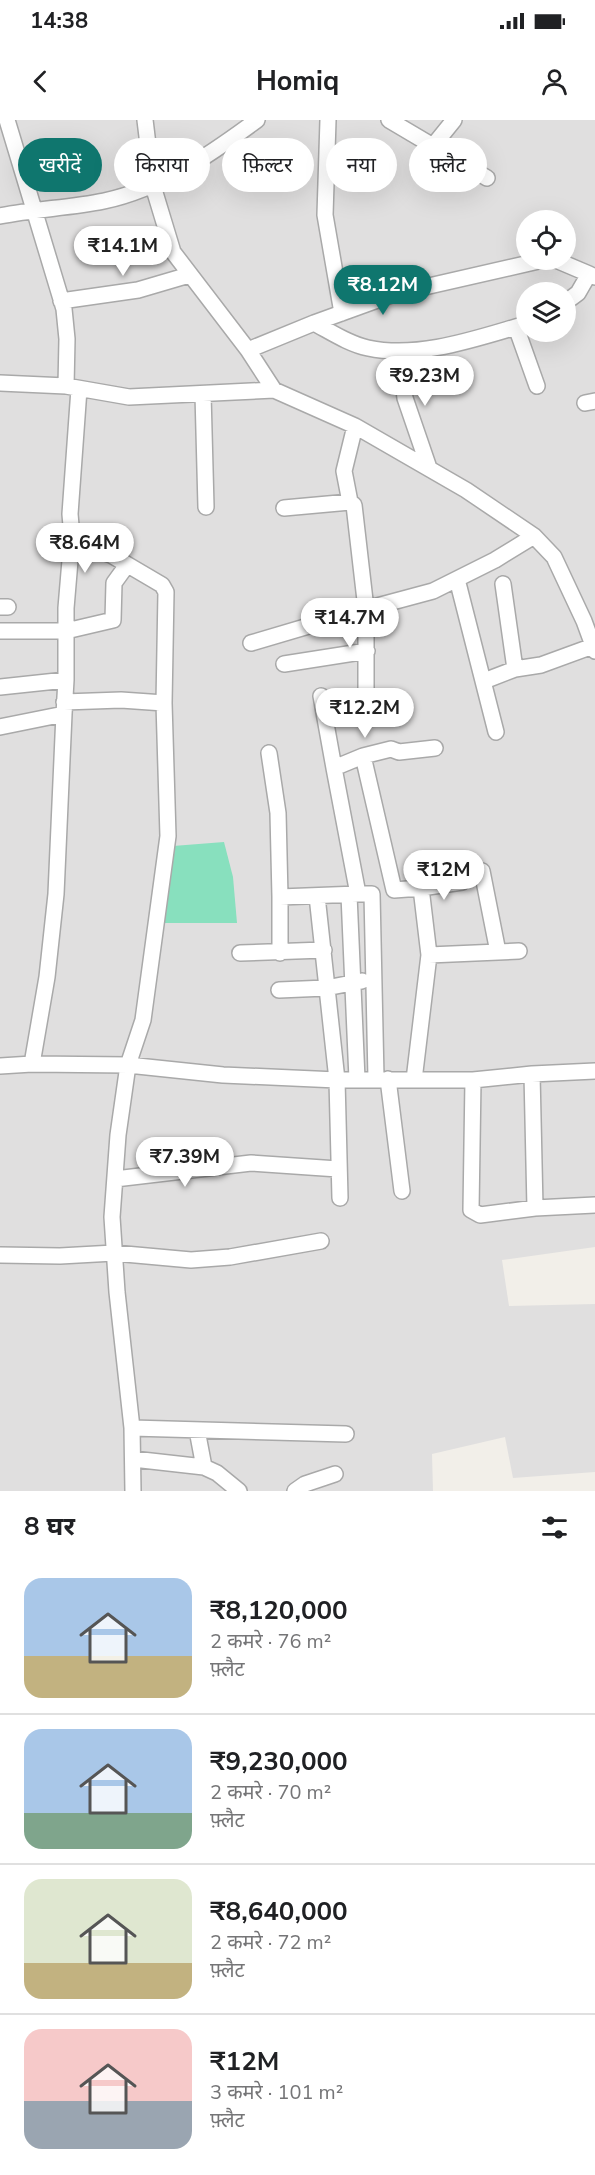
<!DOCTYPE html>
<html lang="hi">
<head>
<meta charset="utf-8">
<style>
  body { margin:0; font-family:"Nunito Sans","Noto Sans Devanagari",sans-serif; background:#f6f6f6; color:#202124; height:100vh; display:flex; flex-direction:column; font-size:22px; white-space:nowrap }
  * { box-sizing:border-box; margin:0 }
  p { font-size:20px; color:#757577 }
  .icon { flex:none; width:33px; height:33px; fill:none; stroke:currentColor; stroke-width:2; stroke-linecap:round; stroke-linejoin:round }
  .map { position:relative; height:1371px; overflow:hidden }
  .sheet { display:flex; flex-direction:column; background:#fff; flex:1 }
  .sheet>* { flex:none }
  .top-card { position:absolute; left:18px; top:18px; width:560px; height:54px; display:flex; gap:12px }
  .controls { position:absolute; left:516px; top:90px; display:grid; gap:12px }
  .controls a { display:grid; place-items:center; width:60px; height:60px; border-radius:50%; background:#fff; box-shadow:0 6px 24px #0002; font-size:30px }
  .price { position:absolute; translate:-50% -51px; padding:0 14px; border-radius:21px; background:#fff; color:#222; font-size:20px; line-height:39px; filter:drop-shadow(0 2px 3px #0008) }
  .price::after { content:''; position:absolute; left:50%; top:36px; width:18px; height:14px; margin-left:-9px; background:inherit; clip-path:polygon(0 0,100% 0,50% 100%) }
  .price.current { background:#0f766e; color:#fff }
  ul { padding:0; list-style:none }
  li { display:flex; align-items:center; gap:18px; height:150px; padding:0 24px }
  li+li { border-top:2px solid #e0e0e0 }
  li span { display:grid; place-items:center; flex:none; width:168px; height:120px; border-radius:18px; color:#555 }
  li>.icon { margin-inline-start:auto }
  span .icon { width:72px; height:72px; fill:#fffc; stroke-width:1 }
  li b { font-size:26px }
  h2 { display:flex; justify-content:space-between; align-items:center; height:72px; padding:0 24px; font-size:26px }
  .tag { padding:0 21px; border-radius:27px; background:#fff; box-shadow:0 6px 24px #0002; font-size:21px; line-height:54px }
  .tag.current { background:#0f766e; color:#fff }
  .status { display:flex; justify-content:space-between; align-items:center; height:42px; padding:0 30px; background:#fff; direction:ltr }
  .status svg { height:16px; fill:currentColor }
  header { display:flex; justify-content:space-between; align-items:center; height:78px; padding:0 24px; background:#fff; font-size:27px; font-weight:700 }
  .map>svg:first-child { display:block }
</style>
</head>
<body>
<div class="status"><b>14:38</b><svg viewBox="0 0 49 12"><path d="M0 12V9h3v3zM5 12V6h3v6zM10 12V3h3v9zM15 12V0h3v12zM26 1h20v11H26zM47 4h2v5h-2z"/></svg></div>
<header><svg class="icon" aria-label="back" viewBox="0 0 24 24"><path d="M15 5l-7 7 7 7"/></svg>Homiq<svg class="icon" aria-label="person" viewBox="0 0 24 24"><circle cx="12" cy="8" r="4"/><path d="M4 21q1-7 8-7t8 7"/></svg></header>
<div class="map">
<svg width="595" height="1371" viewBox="0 0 595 1371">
  <rect width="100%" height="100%" fill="#f2efe9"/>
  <path fill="#e0dfdf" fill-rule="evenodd" d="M0 0H595V1127L502 1140 509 1186 595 1184V1352L513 1358 505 1317 432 1334 433 1371H0ZM526 100H566V140H526ZM526 172H566V212H526Z"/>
  <path fill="#88e0be" d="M224 722 233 757 237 803H164L173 726Z"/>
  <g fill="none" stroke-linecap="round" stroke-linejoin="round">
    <g stroke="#a9a9a9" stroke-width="18">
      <path id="minor" d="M7 0 64 189 67 219 66 266
        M145 0 153 66 173 132 248 230 274 270
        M328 0 325 95 342 193
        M389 0 487 58
        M433 26 454 0
        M0 96C34 89 70 88 104 81 161 69 211 34 257 0
        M556 140 589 154
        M61 181 138 170 189 155
        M566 182 578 173 589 154 595 157
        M314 203C331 212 349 224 368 228 420 239 477 218 526 204
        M516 207 537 266
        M248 230 314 203 394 174 543 140
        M399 231 405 278 429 348
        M0 263 66 266 129 277 274 270 355 306 466 370 534 416 554 437 584 501 595 531
        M79 269 70 394 72 417 85 425 111 435 162 465 166 472 164 583 168 716 143 900 128 945 118 1015 112 1097 117 1172 132 1308 133 1371
        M203 274 206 387
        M585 283 595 281
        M350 382 344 351 355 306
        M284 388 350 382 354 385 366 489 433 471 495 440 534 416
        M457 459 496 612
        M503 464 515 549
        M0 487H8
        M0 511H66V488L72 417
        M251 523 366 489V569
        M284 544 367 531
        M66 560V511L113 500 114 463 127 445
        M484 561 515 549 541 545 593 526
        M0 567 66 560 64 594
        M321 576 334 648
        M64 582 121 580 164 583
        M0 607 64 594 56 774 47 857 32 944
        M269 633 278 693 280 777 358 774
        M363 636 391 629 399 632 435 628
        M482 751 498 832
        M421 768 462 762
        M349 775 357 959
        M317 776 337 960 340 1078
        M280 777V833
        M240 833 324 830
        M429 835 519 831
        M279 870 326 868 362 861
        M0 946 32 944 128 945 223 955 337 960H473L471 1090 480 1095 535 1088 595 1085
        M532 954 595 951
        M376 958 372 774H358L334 648 363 636 394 770 421 768 429 835 414 960
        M388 959 402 1071
        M473 960 532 954 535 1088
        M115 1059 251 1043 338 1049
        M0 1135 60 1136 114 1133 191 1140 230 1137 321 1121
        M132 1308 346 1314
        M197 1310 204 1347
        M133 1339 204 1347 217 1353 239 1371
        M295 1371 305 1364 335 1354"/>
    </g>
    <use href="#minor" stroke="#fff" stroke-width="15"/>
  </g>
</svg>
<div class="controls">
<a><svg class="icon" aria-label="locate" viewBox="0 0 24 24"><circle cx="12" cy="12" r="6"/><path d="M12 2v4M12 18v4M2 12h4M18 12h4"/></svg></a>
<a><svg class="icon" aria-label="layers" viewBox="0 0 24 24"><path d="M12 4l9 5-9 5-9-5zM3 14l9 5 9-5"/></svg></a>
</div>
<b class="price" style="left:123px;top:157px">₹14.1M</b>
<b class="price current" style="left:383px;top:196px">₹8.12M</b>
<b class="price" style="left:425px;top:287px">₹9.23M</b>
<b class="price" style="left:85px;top:454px">₹8.64M</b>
<b class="price" style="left:350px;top:529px">₹14.7M</b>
<b class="price" style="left:365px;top:619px">₹12.2M</b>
<b class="price" style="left:444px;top:781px">₹12M</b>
<b class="price" style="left:185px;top:1068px">₹7.39M</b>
<div class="top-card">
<a class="tag current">खरीदें</a>
<a class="tag">किराया</a>
<a class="tag">फ़िल्टर</a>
<a class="tag">नया</a>
<a class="tag">फ़्लैट</a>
</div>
</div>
<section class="sheet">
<h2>8 घर<svg class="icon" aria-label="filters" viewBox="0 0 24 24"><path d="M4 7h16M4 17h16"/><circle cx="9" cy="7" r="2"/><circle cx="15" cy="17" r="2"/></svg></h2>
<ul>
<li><span style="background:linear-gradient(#a9c7e8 65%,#c2b280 0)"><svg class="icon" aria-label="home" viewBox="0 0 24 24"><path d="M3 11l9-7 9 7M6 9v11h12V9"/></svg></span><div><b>₹8,120,000</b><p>2 कमरे · 76 m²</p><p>फ़्लैट</p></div></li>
<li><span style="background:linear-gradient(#a9c7e8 70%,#7fa58c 0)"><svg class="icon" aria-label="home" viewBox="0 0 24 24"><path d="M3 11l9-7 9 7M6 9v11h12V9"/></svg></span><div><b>₹9,230,000</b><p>2 कमरे · 70 m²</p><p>फ़्लैट</p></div></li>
<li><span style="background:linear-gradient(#dfe7d0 70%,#c2b280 0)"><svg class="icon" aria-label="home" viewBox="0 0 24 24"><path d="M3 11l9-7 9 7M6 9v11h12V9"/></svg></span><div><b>₹8,640,000</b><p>2 कमरे · 72 m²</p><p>फ़्लैट</p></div></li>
<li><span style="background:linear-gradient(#f6c9c9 60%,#9aa5b1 0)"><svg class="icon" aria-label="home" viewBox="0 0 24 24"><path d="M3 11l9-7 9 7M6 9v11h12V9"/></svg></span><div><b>₹12M</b><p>3 कमरे · 101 m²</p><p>फ़्लैट</p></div></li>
</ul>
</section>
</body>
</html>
